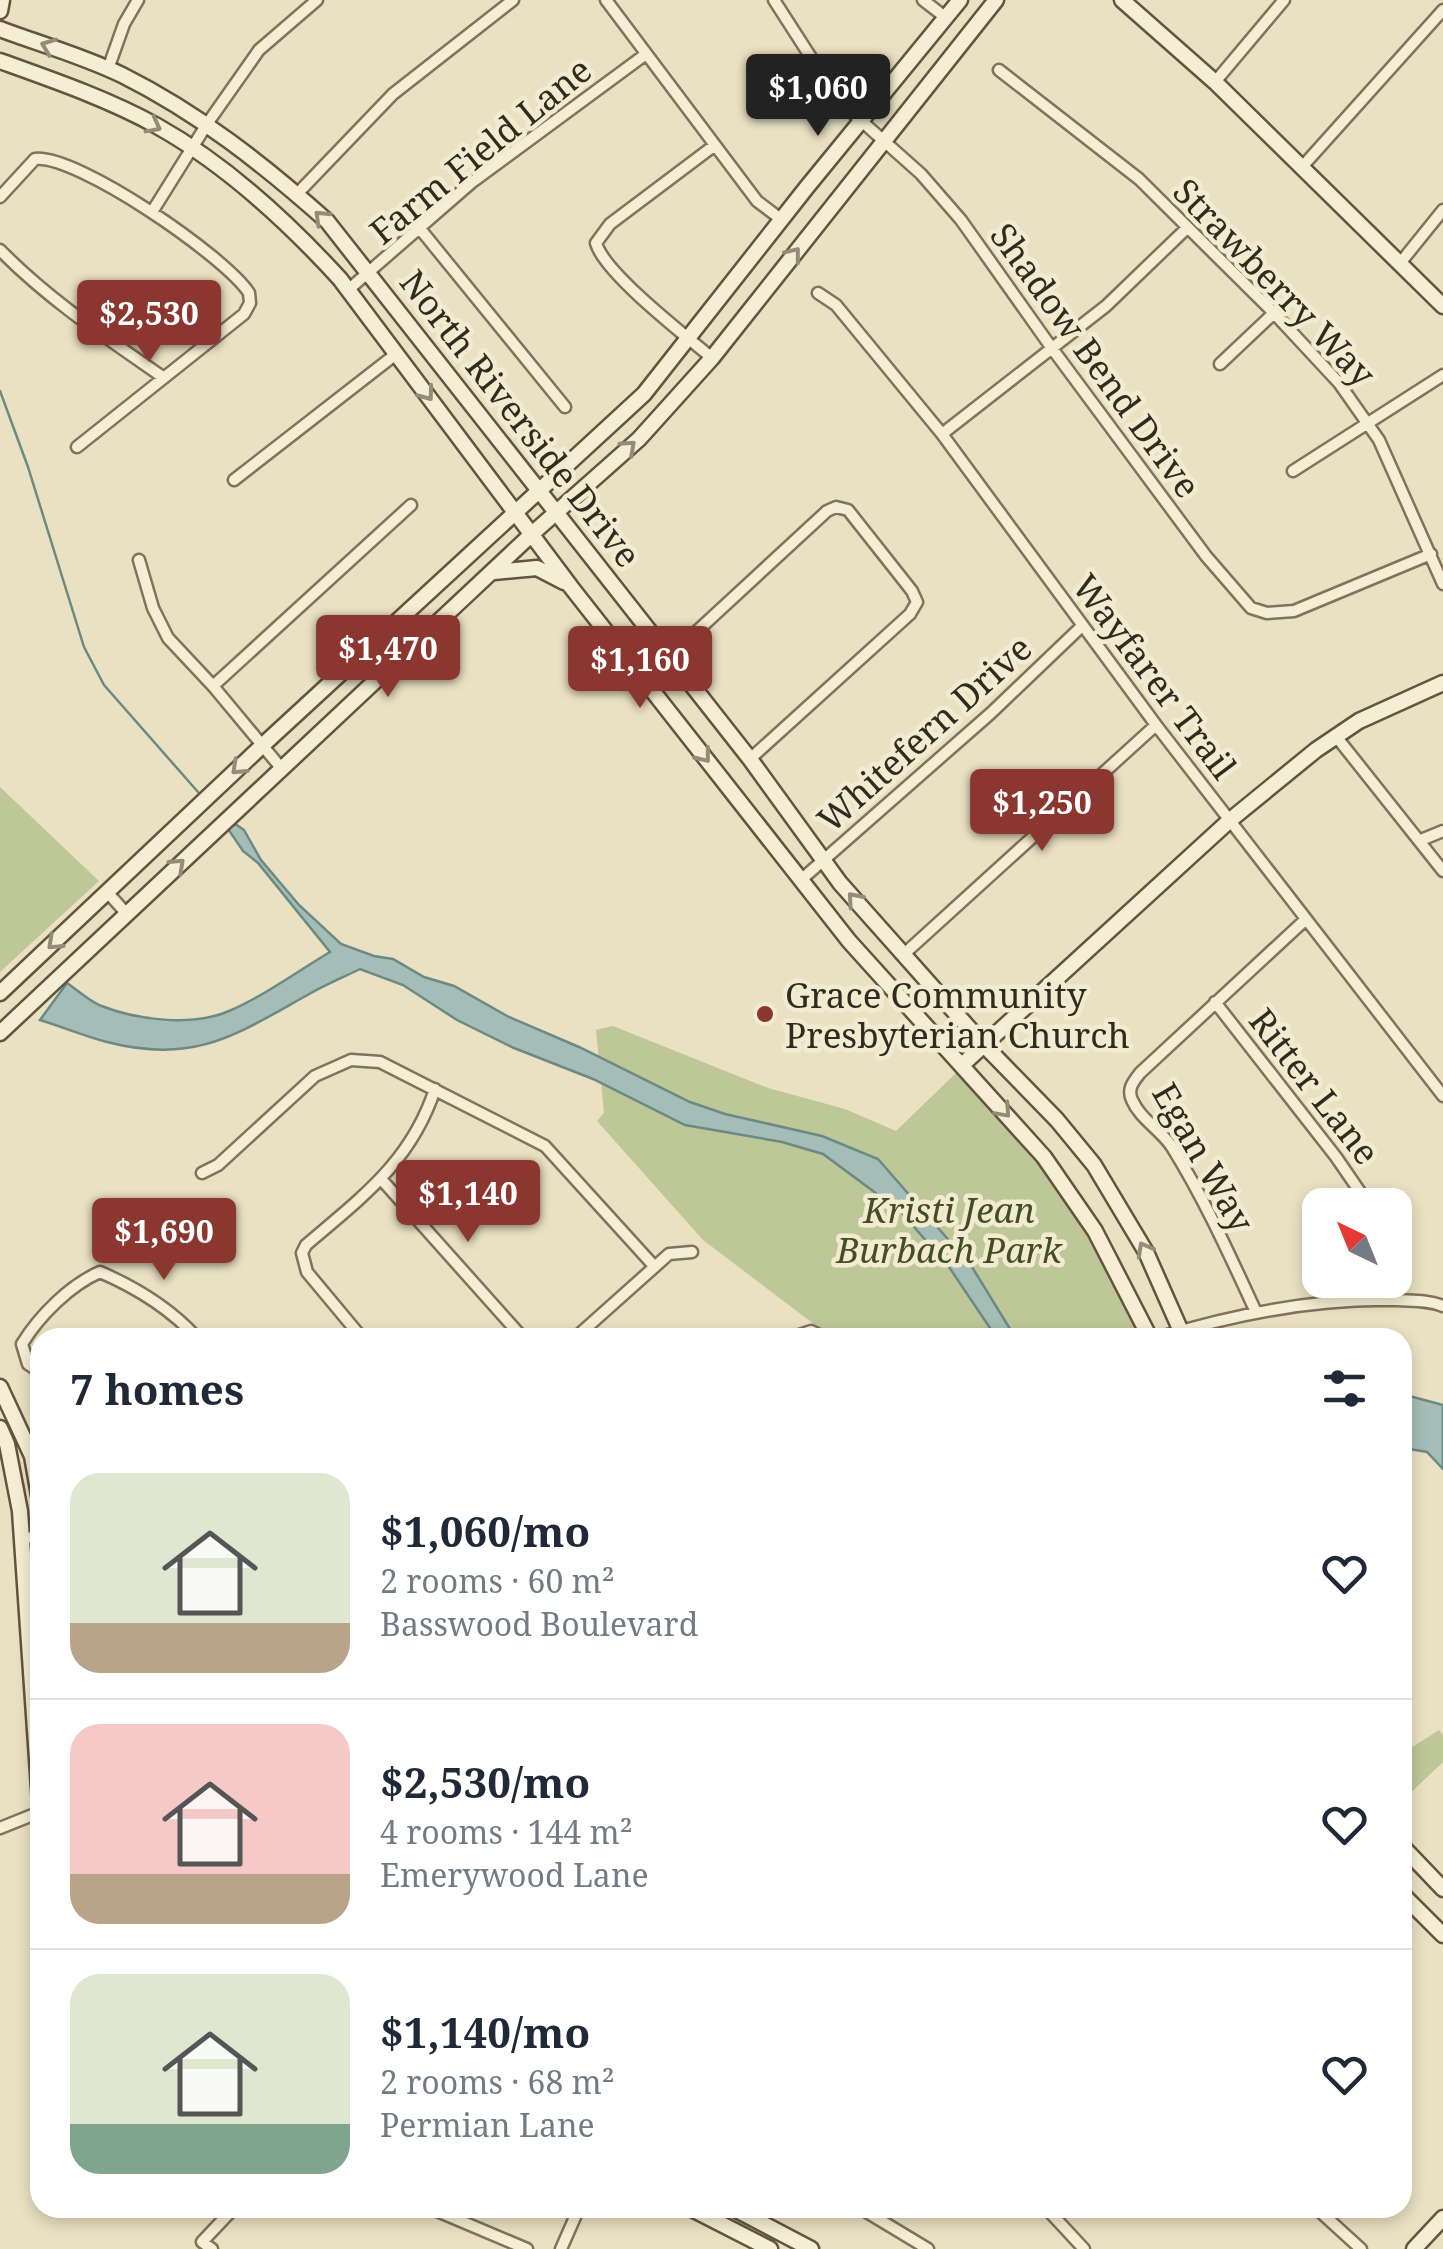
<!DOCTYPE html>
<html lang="en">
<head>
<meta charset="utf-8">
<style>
  body { margin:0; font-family:"Noto Serif",serif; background:#f2f2f3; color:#1f2937; height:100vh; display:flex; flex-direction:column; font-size:38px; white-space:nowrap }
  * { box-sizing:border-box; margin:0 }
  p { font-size:32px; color:#747a83 }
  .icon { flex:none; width:55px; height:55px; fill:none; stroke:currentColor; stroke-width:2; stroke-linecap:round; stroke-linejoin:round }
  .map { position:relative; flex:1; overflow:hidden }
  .sheet { position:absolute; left:30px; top:1328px; width:1382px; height:890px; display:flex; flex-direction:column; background:#fff; border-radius:30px; box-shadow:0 5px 15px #0003 }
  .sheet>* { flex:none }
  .needle { width:65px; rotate:317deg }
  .controls { position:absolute; left:1302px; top:1188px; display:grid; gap:20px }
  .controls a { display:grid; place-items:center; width:110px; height:110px; border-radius:20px; background:#fff; box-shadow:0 5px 15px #0003; font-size:50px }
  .price { position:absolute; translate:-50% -85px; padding:0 22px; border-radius:10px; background:#8c3630; color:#fff; font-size:32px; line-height:65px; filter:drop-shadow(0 2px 5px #0008) }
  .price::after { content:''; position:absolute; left:50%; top:60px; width:30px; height:22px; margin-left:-15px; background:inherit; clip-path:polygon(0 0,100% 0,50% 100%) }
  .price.current { background:#222; color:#fff }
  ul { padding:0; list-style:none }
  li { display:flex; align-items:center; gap:30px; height:250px; padding:0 40px }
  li+li { border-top:2px solid #e0e1e3 }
  li span { display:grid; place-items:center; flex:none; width:280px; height:200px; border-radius:30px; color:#555 }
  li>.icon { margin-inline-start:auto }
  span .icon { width:120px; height:120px; fill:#fffc; stroke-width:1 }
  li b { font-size:42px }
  h2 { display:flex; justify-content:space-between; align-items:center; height:120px; padding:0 40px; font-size:42px }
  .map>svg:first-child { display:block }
</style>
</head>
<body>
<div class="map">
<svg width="1443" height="2249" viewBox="0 0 1443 2249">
  <rect width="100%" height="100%" fill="#eae1c2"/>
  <path fill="#bec797" d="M0 787 99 881 0 972Z
    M613 1026 768 1088 845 1109 896 1131 957 1072C994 1112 1031 1151 1062 1195 1093 1239 1117 1289 1140 1337H831L703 1240 597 1121 604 1113 596 1030Z
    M1439 1730 1443 1735V1762L1403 1800V1753Z"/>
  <path fill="#a4bdb7" stroke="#6c8a84" stroke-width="2.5" d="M234 823 244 830 261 860 299 905 341 944 374 956 393 959 424 977 454 986 509 1017 579 1047 690 1102 725 1114 822 1136 878 1159 972 1267 1015 1337H996L949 1267 900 1211 823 1154 782 1142 685 1125 593 1079 514 1048 457 1020 403 985 360 969C344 977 327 984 311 993 237 1034 196 1065 107 1042 84 1036 63 1027 40 1020L67 983C77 990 88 1000 99 1005 136 1020 192 1027 229 1011 264 996 298 971 330 952L258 863 243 851 228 829Z
    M1402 1394 1443 1405V1469L1427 1452 1403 1448Z"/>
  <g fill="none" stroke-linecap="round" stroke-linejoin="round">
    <path stroke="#6c8a84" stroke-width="2.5" d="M0 391 28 467 84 647 104 685 198 792"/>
    <g stroke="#82725b" stroke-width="15">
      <path id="street" d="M606 0 757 201 782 220
        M774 0 839 101 921 174 961 220 1051 347 1206 556 1251 608 1267 613 1294 611 1431 554
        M923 0 945 17
        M108 69 124 24 138 0
        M999 70 1139 179 1274 313 1339 383 1379 440 1443 584
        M1215 82 1284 0
        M1302 167 1443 10
        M297 194 393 94 513 0
        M0 197 35 159C77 154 226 257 249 293L250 303 244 314 77 447
        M152 212 207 124 259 50 317 0
        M421 230 565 407
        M0 250C49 300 107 338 164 378
        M1401 262 1443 210
        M348 290 471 183 646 54
        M818 293 836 305 942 434 1156 725 1443 1096
        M712 358C686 336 604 273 596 243L610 224 715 145
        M1220 364 1274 313
        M942 434 1106 306 1187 228
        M1293 471 1443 375
        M234 480 396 354
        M139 560 153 608 168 638 213 686 282 769
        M669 657 827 511 836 507 848 510 912 591 917 602 910 614 750 759
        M213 686 411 505
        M1335 735 1443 871
        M1421 840 1443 831
        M802 879 991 713 1082 626
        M108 893 126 913
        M903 955 1156 725
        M1215 1002 1336 1157 1369 1205
        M202 1173 218 1165 315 1076 351 1060 380 1062 545 1146 654 1266
        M382 1180 523 1338
        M1383 1280 1384 1300
        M1256 1312C1230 1256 1205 1200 1172 1147 1161 1130 1140 1119 1132 1100 1127 1089 1133 1082 1140 1073L1305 920
        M362 1338 307 1272 302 1253 306 1245C362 1197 411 1162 435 1089
        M575 1338 669 1254 692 1252
        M790 1338 811 1331 825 1338
        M1157 1338C1235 1314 1315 1298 1397 1300 1413 1301 1428 1300 1443 1306
        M40 1372 28 1364 22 1344C39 1316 70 1285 100 1272 137 1288 170 1308 197 1338
        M21 1538 40 1537
        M0 1828 40 1812
        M430 2208 527 2249
        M860 2208 928 2249
        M1046 2208 1084 2249
        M1316 2208 1361 2249
        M212 2249 202 2242 234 2208
        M561 2249 579 2208"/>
    </g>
    <g stroke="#64543e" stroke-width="19">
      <path id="secondary" d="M1122 0 1215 82 1443 306
        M0 11 2 0
        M0 29C40 44 83 56 122 75 198 113 263 164 327 221L750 759 840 883 984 1045 1057 1120 1094 1165 1146 1252 1184 1338
        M0 61C53 80 108 99 157 126 225 164 288 222 340 279L571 587 849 941 1044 1157 1095 1231 1150 1338
        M494 572 537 568 564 582
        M0 993 264 744 644 394 807 187 960 0
        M0 1033 533 533 639 439 712 358 996 0
        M962 1065 1229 821 1316 750 1359 721 1443 683
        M0 1387 32 1456 40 1501
        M0 1428 7 1444 20 1511 40 1803
        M1402 1846 1443 1889
        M1402 1894 1443 1935
        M690 2208 770 2249
        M733 2208 811 2249
        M1414 2249 1443 2218"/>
    </g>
    <use href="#street" stroke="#f5eed4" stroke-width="10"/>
    <use href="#secondary" stroke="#f5eed4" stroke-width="14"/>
  </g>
  <defs><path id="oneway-chevron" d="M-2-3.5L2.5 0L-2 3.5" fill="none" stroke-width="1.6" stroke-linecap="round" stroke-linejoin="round" transform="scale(2.5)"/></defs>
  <g stroke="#948c79">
    <use href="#oneway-chevron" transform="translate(48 46) rotate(-159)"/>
    <use href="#oneway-chevron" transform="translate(154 126) rotate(28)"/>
    <use href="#oneway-chevron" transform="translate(321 217) rotate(-136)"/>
    <use href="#oneway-chevron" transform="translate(794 254) rotate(-52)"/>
    <use href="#oneway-chevron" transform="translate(427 394) rotate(53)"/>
    <use href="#oneway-chevron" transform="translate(629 447) rotate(-42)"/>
    <use href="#oneway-chevron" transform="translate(704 756) rotate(52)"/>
    <use href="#oneway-chevron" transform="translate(238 768) rotate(137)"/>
    <use href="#oneway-chevron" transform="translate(178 865) rotate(-43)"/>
    <use href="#oneway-chevron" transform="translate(854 899) rotate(-131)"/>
    <use href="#oneway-chevron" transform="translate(54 943) rotate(137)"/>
    <use href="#oneway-chevron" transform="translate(1004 1111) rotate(48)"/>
    <use href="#oneway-chevron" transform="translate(1144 1249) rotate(-119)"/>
  </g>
  <circle fill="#8c3630" stroke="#f2ebd1" stroke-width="4" cx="765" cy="1014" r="10"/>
  <g text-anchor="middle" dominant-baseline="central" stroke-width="9" stroke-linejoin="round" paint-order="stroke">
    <g font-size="35" fill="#332a1e" stroke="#f2ebd1">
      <text transform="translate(480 150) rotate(-39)">Farm Field Lane</text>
      <text transform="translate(1275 282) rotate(46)">Strawberry Way</text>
      <text transform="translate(1096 360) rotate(54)">Shadow Bend Drive</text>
      <text transform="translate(521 418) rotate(52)">North Riverside Drive</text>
      <text transform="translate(1155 676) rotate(53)">Wayfarer Trail</text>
      <text transform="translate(924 733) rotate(-42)">Whitefern Drive</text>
      <text transform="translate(1315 1086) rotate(52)">Ritter Lane</text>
      <text transform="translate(1204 1157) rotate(60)">Egan Way</text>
    </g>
    <g font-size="35" fill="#332a1e" stroke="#f2ebd1" text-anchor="start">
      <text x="785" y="994">Grace Community<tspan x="785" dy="40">Presbyterian Church</tspan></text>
    </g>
    <g font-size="35" font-style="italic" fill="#414e26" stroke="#f2ebd1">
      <text x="949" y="1209">Kristi Jean<tspan x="949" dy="40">Burbach Park</tspan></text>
    </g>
  </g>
</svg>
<div class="controls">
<a><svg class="needle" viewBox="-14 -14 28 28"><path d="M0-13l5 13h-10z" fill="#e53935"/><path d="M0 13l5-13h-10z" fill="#747a83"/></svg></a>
</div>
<b class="price current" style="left:818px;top:139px">$1,060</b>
<b class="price" style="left:149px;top:365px">$2,530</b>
<b class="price" style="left:388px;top:700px">$1,470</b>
<b class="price" style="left:640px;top:711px">$1,160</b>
<b class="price" style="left:1042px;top:854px">$1,250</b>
<b class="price" style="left:468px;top:1245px">$1,140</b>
<b class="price" style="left:164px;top:1283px">$1,690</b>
<section class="sheet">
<h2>7 homes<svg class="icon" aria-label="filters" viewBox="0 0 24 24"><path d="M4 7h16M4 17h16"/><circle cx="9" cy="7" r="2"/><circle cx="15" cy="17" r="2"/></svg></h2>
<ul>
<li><span style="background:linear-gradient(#dfe7d0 75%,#b9a48a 0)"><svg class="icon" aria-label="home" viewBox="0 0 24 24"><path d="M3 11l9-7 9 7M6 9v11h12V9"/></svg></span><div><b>$1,060/mo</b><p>2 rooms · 60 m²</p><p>Basswood Boulevard</p></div><svg class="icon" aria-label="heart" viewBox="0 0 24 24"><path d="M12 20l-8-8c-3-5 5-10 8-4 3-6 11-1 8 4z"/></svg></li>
<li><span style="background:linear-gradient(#f6c9c9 75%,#b9a48a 0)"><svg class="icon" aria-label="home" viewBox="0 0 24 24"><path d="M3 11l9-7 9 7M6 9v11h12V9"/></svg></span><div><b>$2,530/mo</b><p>4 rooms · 144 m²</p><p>Emerywood Lane</p></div><svg class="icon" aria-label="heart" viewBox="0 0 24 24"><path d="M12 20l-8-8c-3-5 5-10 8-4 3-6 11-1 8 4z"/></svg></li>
<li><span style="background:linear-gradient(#dfe7d0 75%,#7fa58c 0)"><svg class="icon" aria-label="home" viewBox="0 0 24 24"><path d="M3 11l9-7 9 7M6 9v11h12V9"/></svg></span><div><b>$1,140/mo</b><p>2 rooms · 68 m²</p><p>Permian Lane</p></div><svg class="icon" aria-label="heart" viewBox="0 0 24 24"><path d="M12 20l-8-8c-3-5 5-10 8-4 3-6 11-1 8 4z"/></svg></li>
</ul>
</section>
</div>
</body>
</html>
